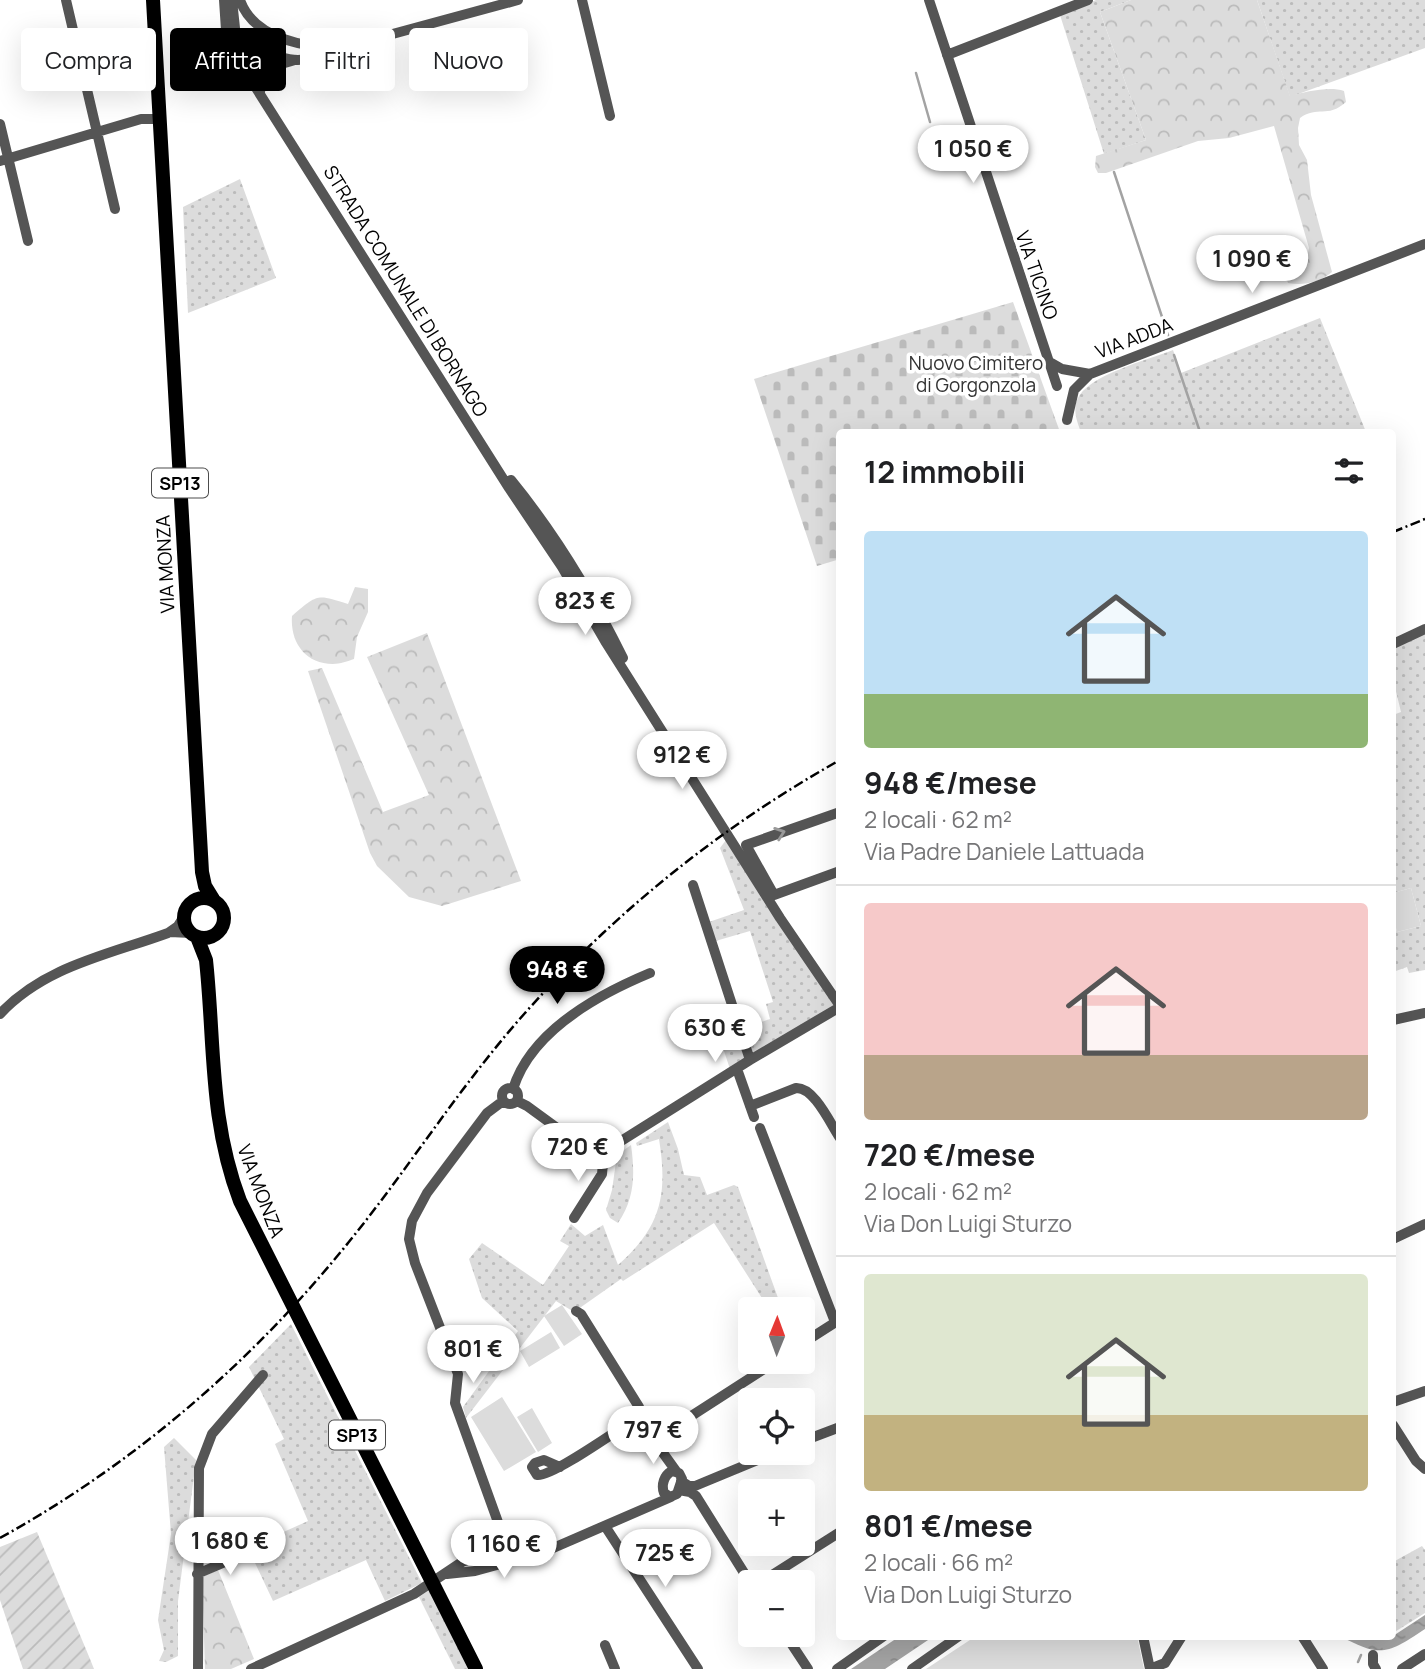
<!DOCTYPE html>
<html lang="it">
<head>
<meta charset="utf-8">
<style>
  body { margin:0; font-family:Manrope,sans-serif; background:#f6f6f6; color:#202124; height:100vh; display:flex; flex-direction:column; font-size:26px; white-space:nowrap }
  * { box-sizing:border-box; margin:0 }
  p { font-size:23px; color:#757577 }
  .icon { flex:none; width:38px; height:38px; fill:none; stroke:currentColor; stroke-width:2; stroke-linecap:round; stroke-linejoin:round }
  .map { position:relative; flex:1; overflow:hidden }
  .details { position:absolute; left:836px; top:429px; width:560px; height:1211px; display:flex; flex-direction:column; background:#fff; border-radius:7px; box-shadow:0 7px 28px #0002 }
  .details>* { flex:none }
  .hud { position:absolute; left:21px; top:28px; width:665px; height:63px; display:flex; gap:14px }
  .needle { width:46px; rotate:1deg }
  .controls { position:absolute; left:738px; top:1297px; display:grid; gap:14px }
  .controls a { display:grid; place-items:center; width:77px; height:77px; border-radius:7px; background:#fff; box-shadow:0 7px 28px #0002; font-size:35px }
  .price { position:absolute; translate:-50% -60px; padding:0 16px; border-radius:24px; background:#fff; color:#222; font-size:23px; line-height:46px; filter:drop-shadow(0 2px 4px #0008) }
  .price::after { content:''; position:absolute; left:50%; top:42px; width:21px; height:16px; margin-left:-10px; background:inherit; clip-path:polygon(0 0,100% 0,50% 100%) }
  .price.current { background:#000; color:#fff }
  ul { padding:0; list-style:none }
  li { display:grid; align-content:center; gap:14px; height:371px; padding:0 28px }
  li+li { border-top:2px solid #e0e0e0 }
  li span { display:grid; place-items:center; height:217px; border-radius:7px; color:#555 }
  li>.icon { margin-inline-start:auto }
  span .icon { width:126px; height:126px; fill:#fffc; stroke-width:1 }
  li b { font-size:30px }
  h2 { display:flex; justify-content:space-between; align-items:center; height:84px; padding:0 28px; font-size:30px }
  .tag { padding:0 24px; border-radius:7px; background:#fff; box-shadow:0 7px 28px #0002; font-size:24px; line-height:63px }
  .tag.current { background:#000; color:#fff }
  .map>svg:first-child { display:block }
</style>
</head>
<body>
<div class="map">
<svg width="1425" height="1669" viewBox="0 0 1425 1669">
  <defs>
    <pattern id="grass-dots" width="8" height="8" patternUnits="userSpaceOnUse" patternTransform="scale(1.75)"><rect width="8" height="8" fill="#dcdcdc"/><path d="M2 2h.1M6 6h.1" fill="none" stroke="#bbb" stroke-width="1.8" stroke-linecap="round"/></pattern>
    <pattern id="forest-crowns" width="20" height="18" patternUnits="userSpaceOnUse" patternTransform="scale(1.75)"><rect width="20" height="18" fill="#dcdcdc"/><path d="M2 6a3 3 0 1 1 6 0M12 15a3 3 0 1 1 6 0" fill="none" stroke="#bbb"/></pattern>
    <pattern id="cemetery-stones" width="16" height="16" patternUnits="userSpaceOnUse" patternTransform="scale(1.75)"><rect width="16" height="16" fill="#dcdcdc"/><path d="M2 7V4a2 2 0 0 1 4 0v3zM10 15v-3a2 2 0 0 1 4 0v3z" fill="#bbb"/></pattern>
    <pattern id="garden-furrows" width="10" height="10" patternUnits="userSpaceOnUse" patternTransform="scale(1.75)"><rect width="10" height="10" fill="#dcdcdc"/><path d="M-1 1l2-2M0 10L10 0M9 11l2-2" fill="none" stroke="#bbb"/></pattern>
    <pattern id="water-ripples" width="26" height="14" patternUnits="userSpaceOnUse" patternTransform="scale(1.75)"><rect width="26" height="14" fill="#a3a3a3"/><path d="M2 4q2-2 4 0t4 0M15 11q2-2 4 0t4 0" fill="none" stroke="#8b8b8b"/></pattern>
  </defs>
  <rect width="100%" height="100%" fill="#fff"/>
  <path fill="url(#grass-dots)" d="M1096 0H1131L1100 12 1146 140 1104 154 1060 15Z
    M1257 0H1425V48L1290 97Z
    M240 179 276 278 188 313 183 207Z
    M1320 318 1366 432H1081C1077 421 1073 412 1077 400 1087 375 1148 360 1173 350L1181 373Z
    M1425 633V970L1409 973 1407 967 1393 972V917L1397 932 1421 926 1411 888 1393 893V715L1401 712 1393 679V647Z
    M726 840 840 1008 731 1072 719 1036 770 1019 766 1004 773 1002 750 931 712 942 706 923 744 910 720 848Z
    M668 1122 678 1149 684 1175 700 1177 707 1195 734 1185 738 1187 782 1309H769L714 1223 623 1281 621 1279 574 1312 556 1301 466 1418 463 1407 518 1331 482 1298 469 1259 482 1243 543 1285 569 1246 560 1241 571 1224 585 1236 603 1225 618 1265C661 1227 668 1195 659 1139L637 1146 636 1143Z
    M631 1145C635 1174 635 1198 618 1223L610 1218 606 1210 612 1190 617 1155Z
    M291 1324 422 1583 385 1601 366 1560 273 1601 248 1548 308 1521 275 1444 284 1439 249 1367Z
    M174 1438 196 1460 178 1601V1656L166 1662 159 1661 164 1650 158 1620 171 1534 164 1447Z
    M1422 1546 1425 1550V1613L1393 1633V1562Z
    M429 1590 470 1669H455L419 1597Z"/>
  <path fill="url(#forest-crowns)" d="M1131 0H1257L1290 96C1305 92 1329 86 1344 91L1346 102C1327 119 1318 105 1300 118L1298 128 1299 145 1307 160 1311 195 1332 272C1320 282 1304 286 1288 283L1286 277 1305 267 1309 248 1274 126 1229 138 1198 141 1106 173H1098L1095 167 1096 156 1146 140 1100 12Z
    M355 587 368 589V612L357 637 354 659C348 661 340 664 333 664 305 664 290 642 292 616 318 594 316 594 348 604Z
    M427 633 521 881 442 906 409 897 377 866 370 853 308 671 322 668 383 812 429 795 367 657Z
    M218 1570 254 1659 231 1669H205L202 1577Z"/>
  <path fill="url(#cemetery-stones)" d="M1013 302 1060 432H840V559L817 566 754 379Z"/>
  <path fill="url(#garden-furrows)" d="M37 1532 90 1659 94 1669H23L0 1600V1547Z"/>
  <path fill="#dcdcdc" d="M1411 888 1421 926 1397 932 1393 917V893Z
    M562 1305 582 1334 564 1346 544 1316Z
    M551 1332 560 1348 529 1367 520 1351Z
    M502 1397 536 1452 504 1471 471 1417Z
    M532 1408 552 1443 538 1452 517 1417Z
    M976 1636H1137L1144 1669H926Z"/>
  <path fill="url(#water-ripples)" d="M1425 1615V1629C1387 1654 1381 1658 1340 1636H1393Z
    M900 1636H934L885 1669H851Z"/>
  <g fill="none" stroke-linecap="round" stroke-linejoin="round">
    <path stroke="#a3a3a3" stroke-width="2.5" d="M916 73 930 122
      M1114 172 1168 335
      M1174 355 1200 432
      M1358 1662 1361 1655"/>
    <path stroke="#555" stroke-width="10" d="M66 0 115 209
      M224 0 226 30 232 50 509 488 562 567 605 641 780 918 840 1006
      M232 0 235 28
      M240 0C253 37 300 46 335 48
      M582 0 610 116
      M929 0 1057 386
      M229 20C233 42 278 60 298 60 313 60 327 53 341 48L518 0
      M947 55 1088 0
      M260 92C263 67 273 66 295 60
      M0 124 28 241
      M0 161 141 119H159
      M1048 361 1062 369 1090 374
      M1067 420 1074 390 1090 374 1425 244
      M511 480C556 535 592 595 623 658
      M1393 644 1425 629
      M840 812 746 845 774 895 840 871
      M693 885 750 1060
      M170 932 191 933
      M0 1014C45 966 108 955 168 933L178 926 183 918
      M1393 1020 1425 1013
      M737 1069 754 1117
      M502 1096a8 8 0 1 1 16 0a8 8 0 1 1-16 0Z
      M513 1089C531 1031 597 995 650 973
      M503 1101 487 1113 427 1193 412 1221 409 1239 415 1263 458 1374 455 1403 512 1561
      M517 1101 527 1106 590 1152 602 1153 750 1060 840 1007
      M750 1106 796 1088C814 1087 830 1123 840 1138
      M760 1128 835 1322
      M574 1218 602 1174 604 1153
      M1393 1239 1425 1224
      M576 1311 581 1314 639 1407V1420
      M803 1343 839 1320
      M1393 1402 1425 1391
      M1393 1425 1416 1461 1425 1469
      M654 1440 775 1362
      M803 1441 840 1427
      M560 1467 544 1460 535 1463 532 1467 537 1475C550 1478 616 1431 632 1421L637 1419 640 1421 676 1471
      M672 1471 679 1473 682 1479 677 1494 670 1497 664 1493C661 1485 664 1475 672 1471Z
      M681 1481 689 1486H695L777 1452
      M679 1490 690 1492 696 1496 751 1584
      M605 1526 698 1669
      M197 1574 251 1551
      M447 1574 475 1571 544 1552 671 1497
      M761 1582 840 1532
      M785 1634 808 1669
      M1143 1636 1150 1669 1165 1663 1182 1636
      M1302 1636 1323 1669
      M605 1645 615 1669
      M1373 1655V1664L1376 1669
      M198 1669 199 1468 212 1434 263 1375
      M251 1669 414 1594 462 1562 510 1545 540 1548 554 1547
      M837 1669 884 1636
      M912 1669 959 1636
      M1402 1669 1425 1654"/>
    <path stroke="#000" stroke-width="14" d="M153 0 202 872 205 886 213 899
      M184 918a20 20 0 1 1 40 0a20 20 0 1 1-40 0Z
      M197 937 206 960C215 1045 209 1119 240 1201L476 1669"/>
    <path stroke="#000" stroke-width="2.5" stroke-dasharray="10 3.5 2 3.5" stroke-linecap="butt" d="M1393 532 1425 519
      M0 1538C134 1464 252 1362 348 1243 409 1168 460 1086 525 1013 615 912 722 826 840 760"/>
  </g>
  <defs><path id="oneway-chevron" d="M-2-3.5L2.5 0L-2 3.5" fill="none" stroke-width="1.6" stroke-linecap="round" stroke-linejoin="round" transform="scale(1.75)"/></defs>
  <use stroke="#999" href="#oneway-chevron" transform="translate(780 833) rotate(-19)"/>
  <g text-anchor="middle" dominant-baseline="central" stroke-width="7" stroke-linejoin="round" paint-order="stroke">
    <g fill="#fff" stroke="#4c4c4c" stroke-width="2">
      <rect x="152" y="468.5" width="56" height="29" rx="5"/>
      <rect x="329" y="1420.5" width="56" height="29" rx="5"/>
    </g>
    <g font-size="18" font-weight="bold" fill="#000">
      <text x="180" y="483">SP13</text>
      <text x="357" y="1435">SP13</text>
    </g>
    <g font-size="19" fill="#000" stroke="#fff">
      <text transform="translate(1037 275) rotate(71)">VIA TICINO</text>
      <text transform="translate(406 291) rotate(58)">STRADA COMUNALE DI BORNAGO</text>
      <text transform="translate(1134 338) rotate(-21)">VIA ADDA</text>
      <text transform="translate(165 564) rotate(-93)">VIA MONZA</text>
      <text transform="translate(261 1191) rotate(69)">VIA MONZA</text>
    </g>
    <g font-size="19" fill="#333" stroke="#fff">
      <text x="976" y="363">Nuovo Cimitero<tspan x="976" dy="22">di Gorgonzola</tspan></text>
    </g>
  </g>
</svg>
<div class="controls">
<a><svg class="needle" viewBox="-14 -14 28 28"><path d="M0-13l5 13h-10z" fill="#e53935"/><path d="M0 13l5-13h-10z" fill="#757577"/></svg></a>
<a><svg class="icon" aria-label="locate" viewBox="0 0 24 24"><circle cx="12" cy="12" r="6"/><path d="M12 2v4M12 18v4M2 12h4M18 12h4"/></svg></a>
<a>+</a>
<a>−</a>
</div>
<b class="price" style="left:973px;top:185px">1 050 €</b>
<b class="price" style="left:1252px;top:295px">1 090 €</b>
<b class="price" style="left:585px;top:637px">823 €</b>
<b class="price" style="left:682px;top:791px">912 €</b>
<b class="price current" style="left:557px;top:1006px">948 €</b>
<b class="price" style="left:715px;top:1064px">630 €</b>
<b class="price" style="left:578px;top:1183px">720 €</b>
<b class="price" style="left:473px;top:1385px">801 €</b>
<b class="price" style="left:653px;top:1466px">797 €</b>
<b class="price" style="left:230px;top:1577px">1 680 €</b>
<b class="price" style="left:504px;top:1580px">1 160 €</b>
<b class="price" style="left:665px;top:1589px">725 €</b>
<div class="hud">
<a class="tag">Compra</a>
<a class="tag current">Affitta</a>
<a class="tag">Filtri</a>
<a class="tag">Nuovo</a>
</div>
<section class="details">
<h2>12 immobili<svg class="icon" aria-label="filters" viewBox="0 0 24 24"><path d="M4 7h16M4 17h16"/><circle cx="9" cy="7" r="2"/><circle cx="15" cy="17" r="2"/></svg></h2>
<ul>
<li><span style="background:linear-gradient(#bfe0f5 75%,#8fb573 0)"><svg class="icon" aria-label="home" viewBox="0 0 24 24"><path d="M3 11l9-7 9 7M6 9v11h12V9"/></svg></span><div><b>948 €/mese</b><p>2 locali · 62 m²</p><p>Via Padre Daniele Lattuada</p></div></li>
<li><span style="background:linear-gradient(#f6c9c9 70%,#b9a48a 0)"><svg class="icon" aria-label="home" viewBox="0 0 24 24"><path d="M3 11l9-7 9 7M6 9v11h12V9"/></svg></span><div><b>720 €/mese</b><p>2 locali · 62 m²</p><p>Via Don Luigi Sturzo</p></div></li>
<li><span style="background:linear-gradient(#dfe7d0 65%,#c2b280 0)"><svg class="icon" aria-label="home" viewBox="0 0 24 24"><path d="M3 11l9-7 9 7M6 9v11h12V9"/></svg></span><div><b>801 €/mese</b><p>2 locali · 66 m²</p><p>Via Don Luigi Sturzo</p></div></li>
</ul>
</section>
</div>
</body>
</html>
